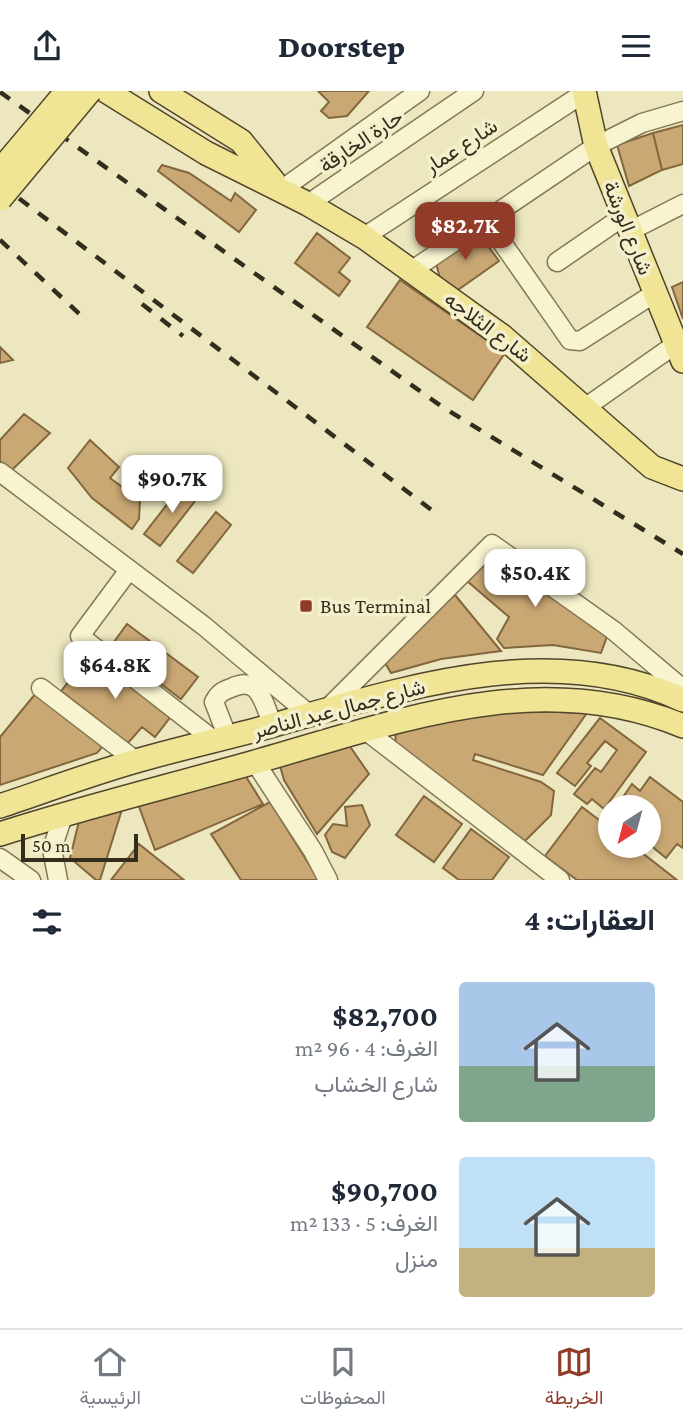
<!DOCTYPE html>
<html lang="ar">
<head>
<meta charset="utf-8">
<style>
  body { margin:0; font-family:"Crimson Pro",Vazirmatn,serif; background:#f2f2f3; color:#1f2937; direction:rtl; height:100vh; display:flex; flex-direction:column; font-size:26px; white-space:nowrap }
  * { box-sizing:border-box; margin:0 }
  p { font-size:23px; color:#747a83 }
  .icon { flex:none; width:38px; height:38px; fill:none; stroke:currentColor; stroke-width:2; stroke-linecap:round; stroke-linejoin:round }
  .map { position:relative; height:789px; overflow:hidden; direction:ltr }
  .details { display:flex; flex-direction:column; background:#fff; flex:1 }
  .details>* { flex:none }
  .needle { width:46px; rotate:216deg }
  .fabs { position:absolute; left:598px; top:704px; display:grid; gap:14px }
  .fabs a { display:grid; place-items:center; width:63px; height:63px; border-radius:50%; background:#fff; box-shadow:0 4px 10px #0003; font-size:35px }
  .scale { position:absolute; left:21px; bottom:18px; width:117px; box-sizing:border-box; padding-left:7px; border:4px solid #342c1c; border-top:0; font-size:19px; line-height:24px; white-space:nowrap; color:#342c1c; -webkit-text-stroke:5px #f4f0cd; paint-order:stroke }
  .price { position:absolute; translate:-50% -60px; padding:0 16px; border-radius:14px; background:#fff; color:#222; font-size:23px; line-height:46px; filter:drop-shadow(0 2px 4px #0008) }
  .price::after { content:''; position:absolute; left:50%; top:42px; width:21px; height:16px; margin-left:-10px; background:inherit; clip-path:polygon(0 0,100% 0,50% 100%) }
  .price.active { background:#913c29; color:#fff }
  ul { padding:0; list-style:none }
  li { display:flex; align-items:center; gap:21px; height:175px; padding:0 28px }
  li span { display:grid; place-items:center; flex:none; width:196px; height:140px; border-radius:7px; color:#555 }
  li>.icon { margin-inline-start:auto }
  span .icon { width:84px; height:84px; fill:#fffc; stroke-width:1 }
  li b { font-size:30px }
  h2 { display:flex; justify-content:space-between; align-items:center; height:84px; padding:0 28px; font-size:30px }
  header { display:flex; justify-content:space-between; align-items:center; height:91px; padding:0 28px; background:#fff; font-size:32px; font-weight:800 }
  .tab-bar { display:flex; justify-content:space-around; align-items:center; height:98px; border-top:2px solid #e0e1e3; background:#fff; font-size:19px; color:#747a83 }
  .tab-bar a { display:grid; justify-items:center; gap:4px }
  .tab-bar .active { color:#913c29 }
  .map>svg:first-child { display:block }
</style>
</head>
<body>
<header><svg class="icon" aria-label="menu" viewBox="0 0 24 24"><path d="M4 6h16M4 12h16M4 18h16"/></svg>Doorstep<svg class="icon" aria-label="share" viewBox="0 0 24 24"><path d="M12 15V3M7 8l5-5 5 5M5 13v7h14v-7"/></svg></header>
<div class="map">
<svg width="683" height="789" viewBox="0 0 683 789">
  <rect width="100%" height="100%" fill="#ece7be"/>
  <path fill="#caa874" stroke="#82663e" stroke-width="2" d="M318 0H369L347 25 329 27 321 20 329 11Z
    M683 34V73L662 79 653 42Z
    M653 42 662 79 629 95 617 54Z
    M162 74 189 82 231 110 235 102 256 119 239 141 158 80Z
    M477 140 499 170 455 201 440 187 435 169Z
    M317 142 350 167 339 181 350 190 339 205 295 172Z
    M400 189 505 262 473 309 367 236Z
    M683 191V228L672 196Z
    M0 256 13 269 0 272Z
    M24 323 50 342 12 379 0 370V349Z
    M90 349 119 376 110 387 140 409 139 428 132 438 92 407 68 377Z
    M152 371 174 388 163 405 141 388Z
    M183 393 199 405 160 455 144 443Z
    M216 421 231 434 193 482 177 470Z
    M502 459 609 540 601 562 553 554 504 557 497 548 509 526 467 490Z
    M455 504 501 560 441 568 391 582 381 565Z
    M127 533 198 586 181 608 111 555Z
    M91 563 172 624 155 646 142 636 128 652 61 600Z
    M36 602 104 654 97 662 0 694V646Z
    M531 620 587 622 543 684 475 663 473 669 541 691 554 700 551 724 525 750 396 655 395 638 478 623Z
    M600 627 646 661 604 718 592 708 587 713 574 703 595 677 601 681 617 659 605 650 587 672 591 675 575 695 557 682Z
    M349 654 369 683 317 743 284 689 280 675Z
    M245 684 263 713 155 759 138 713Z
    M650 686 683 711V757L677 753 666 767 649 753V716H626L621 709 632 693 640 700Z
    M424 705 462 733 434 771 396 744Z
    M270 711 319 789H241L211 743Z
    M124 712 100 789H96L70 767 81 722Z
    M362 714 370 734 345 767 332 761 325 744 333 733 347 735 345 716Z
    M582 716 611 738V754H632L677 789H577L545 765Z
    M471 738 509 766 492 789H459L443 777Z
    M139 753 184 789H111Z"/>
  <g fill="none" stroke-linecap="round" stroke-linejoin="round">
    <g stroke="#847857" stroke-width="21">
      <path id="minor" d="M281 99 420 0
        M308 113 474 0
        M487 130 570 249 580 250 655 202
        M630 140 683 113
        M364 146 584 2
        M557 171 624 125
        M411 180 596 55 642 32 683 20
        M586 316 683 248
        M0 381 204 535 310 624
        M129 479 80 545 215 650
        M41 597 136 670
        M326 619 492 453 613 539 683 598
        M365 639 560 789
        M228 647 214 611C218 603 222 600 231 597 260 583 263 612 273 634
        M255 671 313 760 328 789
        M0 767 31 789
        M58 789 52 758 64 722"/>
    </g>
    <g stroke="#51452c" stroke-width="26">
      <path id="major" d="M106 0 206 62 308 113 364 146 502 245 652 376 683 388
        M161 0 241 50 274 91
        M584 0 596 55 683 270
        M0 715C45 700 90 683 136 670 177 658 218 649 259 638 393 601 548 545 683 609
        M0 743C84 716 170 695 255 671 396 631 539 575 683 635"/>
    </g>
    <use href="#minor" stroke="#f8f4d0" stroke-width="18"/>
    <use href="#major" stroke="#f0e595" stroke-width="23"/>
    <path stroke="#342c1c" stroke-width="4.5" stroke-dasharray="12 12" stroke-linecap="butt" d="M0 1 441 315 683 463
      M0 93 433 420
      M0 149 87 230
      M142 213 183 245"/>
    <g stroke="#51452c" stroke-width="26" stroke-linecap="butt">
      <path id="major-bridge" d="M0 80 67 0
        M0 108 90 0"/>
    </g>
    <use href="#major-bridge" stroke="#f0e595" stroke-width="23"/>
  </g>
  <rect fill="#913c29" stroke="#f4f0cd" stroke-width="2.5" x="299" y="508" width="14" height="14" rx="3.5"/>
  <g text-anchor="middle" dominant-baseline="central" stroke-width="7" stroke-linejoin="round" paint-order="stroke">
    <g font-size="21" fill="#342c1c" stroke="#f4f0cd">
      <text transform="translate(361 50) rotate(-34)">حارة الخارقة</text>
      <text transform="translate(461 55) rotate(-33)">شارع عمار</text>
      <text transform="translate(628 137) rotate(68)">شارع الورشة</text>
      <text transform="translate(488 236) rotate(37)">شارع الثلاجه</text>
      <text transform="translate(339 618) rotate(-15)">شارع جمال عبد الناصر</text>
    </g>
    <g font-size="21" fill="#342c1c" stroke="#f4f0cd" text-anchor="start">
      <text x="320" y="515">Bus Terminal</text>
    </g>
  </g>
</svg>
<div class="fabs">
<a><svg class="needle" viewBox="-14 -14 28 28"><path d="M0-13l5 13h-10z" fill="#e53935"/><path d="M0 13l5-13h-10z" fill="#747a83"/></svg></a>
</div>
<div class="scale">50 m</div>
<b class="price active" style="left:465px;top:171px">$82.7K</b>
<b class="price" style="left:172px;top:424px">$90.7K</b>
<b class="price" style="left:535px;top:518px">$50.4K</b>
<b class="price" style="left:115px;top:610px">$64.8K</b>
</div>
<section class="details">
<h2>العقارات: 4<svg class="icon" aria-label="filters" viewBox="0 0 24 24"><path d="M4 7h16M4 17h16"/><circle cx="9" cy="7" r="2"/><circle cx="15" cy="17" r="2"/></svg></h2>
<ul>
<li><span style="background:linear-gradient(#a9c7e8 60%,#7fa58c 0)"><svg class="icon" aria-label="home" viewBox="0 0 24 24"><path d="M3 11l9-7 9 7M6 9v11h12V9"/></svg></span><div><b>$82,700</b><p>الغرف: 4 · 96 m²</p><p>شارع الخشاب</p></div></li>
<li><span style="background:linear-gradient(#bfe0f5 65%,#c2b280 0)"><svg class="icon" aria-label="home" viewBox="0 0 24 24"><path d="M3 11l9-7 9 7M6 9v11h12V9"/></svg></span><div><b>$90,700</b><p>الغرف: 5 · 133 m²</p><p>منزل</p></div></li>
</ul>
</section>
<nav class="tab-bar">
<a class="active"><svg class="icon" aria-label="map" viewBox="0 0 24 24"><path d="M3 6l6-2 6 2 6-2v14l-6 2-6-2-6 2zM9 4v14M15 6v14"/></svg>الخريطة</a>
<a><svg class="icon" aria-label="saved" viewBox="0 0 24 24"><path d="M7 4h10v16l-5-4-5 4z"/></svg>المحفوظات</a>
<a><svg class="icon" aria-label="home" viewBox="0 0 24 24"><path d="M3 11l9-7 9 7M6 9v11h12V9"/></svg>الرئيسية</a>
</nav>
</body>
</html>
